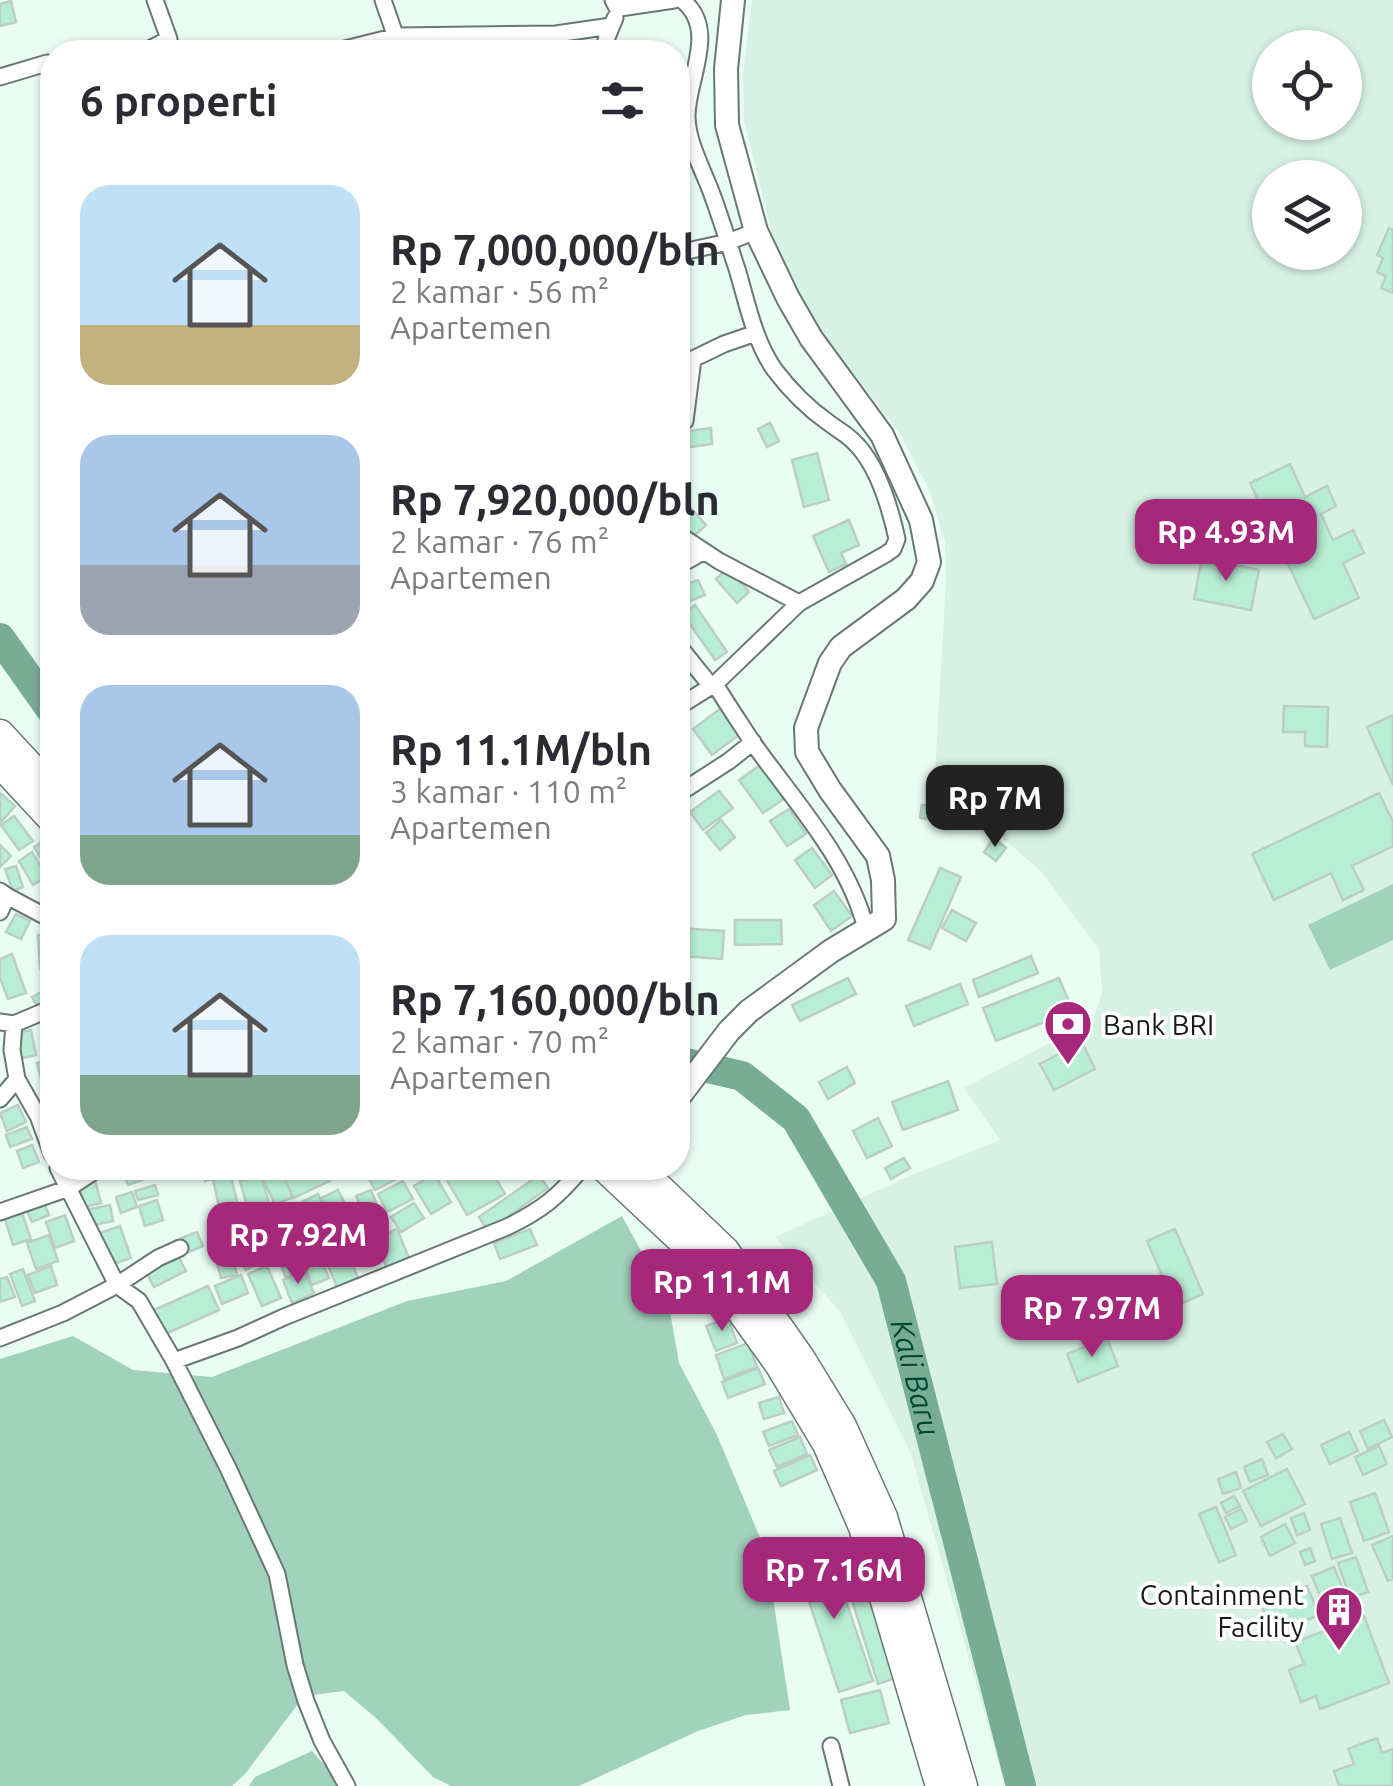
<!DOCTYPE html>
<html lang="id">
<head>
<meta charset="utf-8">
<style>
  body { margin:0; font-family:Ubuntu,sans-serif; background:#f2f2f3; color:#2b2b33; height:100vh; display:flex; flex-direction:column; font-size:38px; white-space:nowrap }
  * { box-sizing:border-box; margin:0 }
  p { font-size:32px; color:#7c7c81 }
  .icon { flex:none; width:55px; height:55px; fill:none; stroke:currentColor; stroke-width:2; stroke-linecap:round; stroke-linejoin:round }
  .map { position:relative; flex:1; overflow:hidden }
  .side { position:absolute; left:40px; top:40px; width:650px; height:1140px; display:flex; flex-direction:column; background:#fff; border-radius:40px; box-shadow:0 2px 8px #0004 }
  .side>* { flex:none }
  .tools { position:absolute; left:1252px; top:30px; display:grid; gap:20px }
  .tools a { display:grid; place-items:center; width:110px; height:110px; border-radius:50%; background:#fff; box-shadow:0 2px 8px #0004; font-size:50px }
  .price { position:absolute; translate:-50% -85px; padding:0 22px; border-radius:20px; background:#a6287a; color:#fff; font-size:32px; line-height:65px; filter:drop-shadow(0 2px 5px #0008) }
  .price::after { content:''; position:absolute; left:50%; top:60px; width:30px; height:22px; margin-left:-15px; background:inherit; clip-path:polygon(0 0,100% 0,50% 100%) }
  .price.active { background:#222; color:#fff }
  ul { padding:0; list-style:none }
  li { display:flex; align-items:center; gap:30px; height:250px; padding:0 40px }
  li span { display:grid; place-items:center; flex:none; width:280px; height:200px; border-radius:30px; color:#555 }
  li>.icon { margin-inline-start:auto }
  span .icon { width:120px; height:120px; fill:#fffc; stroke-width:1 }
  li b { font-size:42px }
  h2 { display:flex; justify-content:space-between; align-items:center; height:120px; padding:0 40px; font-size:42px }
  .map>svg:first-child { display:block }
</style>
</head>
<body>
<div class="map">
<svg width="1393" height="1786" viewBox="0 0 1393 1786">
  <rect width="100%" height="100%" fill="#eafdf4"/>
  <path fill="#d7f2e5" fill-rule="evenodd" d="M752 0H1393V1786H1005L911 1454 840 1312 775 1237 914 1174 1000 1140 964 1088 1093 1020 1102 992 1099 949 1040 870 997 834 933 807 946 581 945 542 930 492 900 434 802 306 778 258 744 122 743 74ZM1270 48H1345V122H1270ZM1270 178H1345V252H1270Z"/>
  <path fill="#a1d2bc" d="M1393 884V940L1330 970 1308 925Z
    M622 1216 668 1300 679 1363 717 1435 766 1552 790 1710 746 1715 698 1731 579 1786H451L433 1777 377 1719 344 1691 304 1696 245 1774 232 1786H0V1359L73 1336 133 1370 212 1377 407 1301 506 1281Z
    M798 1252 772 1290 745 1256Z
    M312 1751 343 1786H249L255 1777Z"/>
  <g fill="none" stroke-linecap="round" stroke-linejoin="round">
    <g stroke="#78ac95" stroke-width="30">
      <path d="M0 638 52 711"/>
      <path id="s1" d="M678 1061 742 1076 796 1119 891 1281 1021 1786"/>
    </g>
  </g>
  <path fill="#b8eed5" stroke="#bbcec5" stroke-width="2.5" d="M11 1 16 22 0 26V4Z
    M1389 228 1393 230V293L1381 288 1386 276 1377 272 1383 258 1377 255Z
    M770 423 779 441 767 447 758 429Z
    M711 428 712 444 684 448 682 432Z
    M817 453 829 500 804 507 792 460Z
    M1290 464 1305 497 1327 486 1336 506 1321 514 1333 540 1353 530 1364 553 1343 563 1359 598 1314 619 1250 483Z
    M689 506 706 525 693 537 678 519Z
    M849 520 859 545 841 553 846 564 829 572 813 536Z
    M1202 558 1259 570 1251 610 1194 599Z
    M728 568 749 592 737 603 716 579Z
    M698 580 705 595 678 606V587Z
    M695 605 727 652 715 660 683 614Z
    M725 705 744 731 712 755 693 729Z
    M1284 706 1328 707 1327 747 1305 746V732H1283Z
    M1393 715V785L1367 727Z
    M678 750 687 764 678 771Z
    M760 765 785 798 763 813 739 780Z
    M719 791 733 808 703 830 690 812Z
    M0 793 15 806 0 823Z
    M1379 793 1393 822V846L1352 866 1364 890 1343 900 1331 873 1274 900 1252 854Z
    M922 805 940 807 939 820 920 818Z
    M789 809 806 834 787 846 770 821Z
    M14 816 33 841 19 850 1 825Z
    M721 820 735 837 720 850 706 833Z
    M50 837 52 841V872L50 874 34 847Z
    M994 838 1006 848 996 861 984 852Z
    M678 842 688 854 678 863Z
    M0 845 11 856 0 867Z
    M812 848 832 875 815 888 795 860Z
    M32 852 47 876 33 885 19 861Z
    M16 866 23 887 13 891 5 869Z
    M940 868 961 877 930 949 908 940Z
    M834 891 852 916 831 931 814 905Z
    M46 893 52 897V912L39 905Z
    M952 910 976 923 966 941 942 928Z
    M16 914 30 921 21 939 6 932Z
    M735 920H781L782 944 735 945Z
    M678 928 724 931 722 959 678 956Z
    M38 935H52V968L40 969Z
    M12 954 26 993 8 999 0 978V959Z
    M1031 956 1038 973 979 997 973 980Z
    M848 978 856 994 800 1021 792 1005Z
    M1059 978 1073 1011 996 1041 983 1008Z
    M960 984 968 1004 914 1026 906 1006Z
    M47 989 52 1001 38 1008 32 997Z
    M52 1012V1031L48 1034 40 1017Z
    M31 1030 36 1055 18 1059 13 1034Z
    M1082 1042 1095 1069 1054 1090 1040 1064Z
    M52 1060V1077L41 1079 37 1063Z
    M847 1067 855 1083 828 1099 819 1082Z
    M948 1081 958 1110 903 1130 892 1102Z
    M18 1105 26 1122 7 1131 0 1113Z
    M878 1118 892 1146 867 1158 853 1131Z
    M27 1127 32 1139 10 1147 6 1135Z
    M32 1145 39 1162 23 1168 17 1151Z
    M904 1158 910 1168 891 1179 885 1168Z
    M122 1168H142L145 1179 128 1185Z
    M201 1168H249L205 1181Z
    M288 1168H324L330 1181 293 1198 281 1171Z
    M339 1168H366L343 1177Z
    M377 1168H418L375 1190 366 1173Z
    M440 1168H490L505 1194 467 1215Z
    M280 1169 293 1197 275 1205 262 1177Z
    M434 1174 451 1202 431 1214 414 1186Z
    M261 1175 270 1207 249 1213 240 1181Z
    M539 1175 548 1188 488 1231 479 1217Z
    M231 1176 239 1210 221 1215 213 1180Z
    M95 1180 101 1203 85 1207 79 1184Z
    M403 1181 413 1199 387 1212 378 1194Z
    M155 1185 158 1195 138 1200 135 1191Z
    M338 1190 346 1205 329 1214 321 1198Z
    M371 1190 384 1222 370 1228 356 1196Z
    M132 1192 137 1207 121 1213 116 1197Z
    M318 1194 338 1237 318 1247 298 1204Z
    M42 1198 49 1215 32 1222 24 1205Z
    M157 1200 163 1220 145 1226 139 1206Z
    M414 1203 424 1218 401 1232 391 1217Z
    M110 1205 113 1221 89 1226 86 1210Z
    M290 1205 300 1233 264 1246 254 1219Z
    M354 1207 361 1222 342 1231 335 1217Z
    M21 1210 31 1239 13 1245 4 1216Z
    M65 1215 74 1241 55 1248 46 1222Z
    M120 1226 131 1258 111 1265 100 1233Z
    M397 1229 409 1258 387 1268 374 1239Z
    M530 1229 537 1245 500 1259 494 1243Z
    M1175 1229 1203 1294 1175 1306 1147 1241Z
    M197 1232 203 1246 186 1253 181 1238Z
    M363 1232 373 1253 357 1261 347 1240Z
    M49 1235 58 1261 36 1269 27 1243Z
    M252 1236 265 1259 246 1270 233 1247Z
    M312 1240 329 1278 312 1285 296 1247Z
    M992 1242 997 1284 960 1288 955 1247Z
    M344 1245 358 1278 337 1287 323 1254Z
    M293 1250 301 1272 286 1278 277 1256Z
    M231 1251 237 1275 221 1278 215 1255Z
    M176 1252 186 1271 154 1287 144 1268Z
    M51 1266 57 1285 35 1293 28 1275Z
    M267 1266 281 1298 262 1306 248 1274Z
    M23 1269 35 1301 22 1306 10 1274Z
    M304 1271 314 1293 292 1303 283 1280Z
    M241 1275 248 1293 222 1304 215 1286Z
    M7 1277 15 1297 0 1302V1279Z
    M208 1286 219 1310 163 1335 152 1311Z
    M728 1318 737 1343 716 1351 706 1326Z
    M1107 1338 1118 1366 1078 1382 1067 1354Z
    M748 1343 757 1367 724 1379 716 1355Z
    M758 1368 765 1384 728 1398 722 1382Z
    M779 1397 784 1413 764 1419 759 1403Z
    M1384 1420 1392 1437 1368 1449 1360 1431Z
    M792 1421 798 1435 769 1446 763 1432Z
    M1349 1432 1358 1451 1330 1464 1321 1445Z
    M1283 1434 1292 1449 1276 1458 1267 1442Z
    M800 1437 807 1454 777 1467 769 1450Z
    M1379 1446 1387 1464 1363 1475 1355 1457Z
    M810 1455 817 1470 781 1486 774 1471Z
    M1262 1459 1268 1475 1250 1482 1244 1467Z
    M1287 1469 1305 1504 1261 1526 1243 1491Z
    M1236 1472 1241 1488 1223 1494 1218 1479Z
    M1375 1493 1389 1532 1364 1541 1350 1502Z
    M1234 1496 1240 1506 1226 1513 1221 1503Z
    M1216 1507 1236 1555 1219 1562 1199 1514Z
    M1241 1509 1247 1521 1231 1529 1225 1517Z
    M1304 1513 1310 1530 1297 1535 1291 1518Z
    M1340 1518 1352 1553 1332 1559 1321 1524Z
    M1285 1524 1295 1543 1270 1556 1261 1537Z
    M1393 1536V1579L1388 1581 1372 1545Z
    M1310 1548 1315 1561 1305 1565 1300 1552Z
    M866 1550 905 1675 878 1684 839 1558Z
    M829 1551 873 1681 839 1692 796 1562Z
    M1356 1557 1368 1592 1350 1598 1338 1563Z
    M1334 1567 1347 1599 1325 1609 1312 1576Z
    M1307 1586 1319 1615 1274 1634 1261 1605Z
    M1364 1616 1389 1683 1320 1709 1316 1696 1301 1702 1289 1670 1304 1664 1295 1642Z
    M880 1690 889 1723 850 1733 841 1700Z
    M1377 1738 1382 1753 1393 1749V1786H1339L1334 1771 1354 1764 1348 1749Z"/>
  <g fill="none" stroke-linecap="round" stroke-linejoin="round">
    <g stroke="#687971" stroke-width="19">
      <path id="street" d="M383 0 401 52
        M613 0 617 8H620L674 0
        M144 52 169 39 155 0
        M333 52 397 36 556 34 611 26
        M607 52 606 40 615 18
        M0 77 47 63 52 66
        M678 253 728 242 756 231
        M685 421 693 359 724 344 756 333
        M678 534 719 561 799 603
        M678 566 703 552
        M678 645 711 686
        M715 684C727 704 740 723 753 743 794 801 848 858 866 929
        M678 707 715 684 799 603 886 554 893 549 897 539C890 507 878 464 853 441 846 434 837 429 829 423 809 409 789 389 774 369 754 340 747 302 737 269 728 242 720 215 710 189 701 166 687 140 687 116 687 79 719 29 682 0
        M678 794 729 761 753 742
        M0 891 7 896 0 912
        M7 896 52 920
        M0 1022 14 1024 52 1008
        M14 1024 12 1050 17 1079 38 1116 52 1154
        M0 1099 17 1079
        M58 1168 117 1285 158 1258 180 1248
        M0 1212 69 1188 99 1168
        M0 1338 63 1313 117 1285 139 1301 174 1361 238 1338 284 1317 507 1227C542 1210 558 1197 582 1168
        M174 1361 228 1468 277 1574 295 1665 306 1701 322 1741 347 1786
        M831 1746 841 1786"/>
    </g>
    <g stroke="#687971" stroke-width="26">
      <path id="secondary" d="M678 1098 729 1031 749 1011 831 951 884 919 883 880 878 856 830 790 807 752 806 728 830 663 841 647 906 599 922 581 929 562 921 520 882 435 811 338 788 298 756 231 727 125 726 69 733 0"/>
    </g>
    <g stroke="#687971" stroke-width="31">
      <path id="highway" d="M0 734 52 790
        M2 765 52 819
        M605 1168 708 1265 779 1364 827 1444 863 1527 940 1786
        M638 1168 725 1251 801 1359 842 1426 883 1517 963 1786"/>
    </g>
    <use href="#street" stroke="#fff" stroke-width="15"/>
    <use href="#secondary" stroke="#fff" stroke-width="22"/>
    <use href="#highway" stroke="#fff" stroke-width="28"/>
  </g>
  <defs>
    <g id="bank-pin" transform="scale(2.5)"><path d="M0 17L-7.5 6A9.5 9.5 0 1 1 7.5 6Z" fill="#a6287a" stroke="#fff"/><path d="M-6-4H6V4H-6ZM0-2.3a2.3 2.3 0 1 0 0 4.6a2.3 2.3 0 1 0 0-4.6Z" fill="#fff"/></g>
    <g id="building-pin" transform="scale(2.5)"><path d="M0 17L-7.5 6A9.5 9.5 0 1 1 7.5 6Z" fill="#a6287a" stroke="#fff"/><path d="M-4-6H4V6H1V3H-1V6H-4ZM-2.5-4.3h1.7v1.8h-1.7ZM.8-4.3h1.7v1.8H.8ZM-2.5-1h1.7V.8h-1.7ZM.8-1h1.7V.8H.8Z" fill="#fff"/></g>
  </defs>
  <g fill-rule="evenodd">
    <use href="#bank-pin" x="1068" y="1024"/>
    <use href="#building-pin" x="1339" y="1610"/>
  </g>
  <g text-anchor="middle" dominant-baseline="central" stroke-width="8" stroke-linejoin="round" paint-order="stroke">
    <g font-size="28" fill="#161c19" stroke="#fff" text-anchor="start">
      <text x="1103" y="1024">Bank BRI</text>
      <text x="1304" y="1594" text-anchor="end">Containment<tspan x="1304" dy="32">Facility</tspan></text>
    </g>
    <g font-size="30" font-style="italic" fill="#004833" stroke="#fff">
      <text stroke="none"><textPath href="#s1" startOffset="422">Kali Baru</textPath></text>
    </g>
  </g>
</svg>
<div class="tools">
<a><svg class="icon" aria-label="locate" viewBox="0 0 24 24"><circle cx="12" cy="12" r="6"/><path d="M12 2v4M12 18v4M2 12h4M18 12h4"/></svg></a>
<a><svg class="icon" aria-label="layers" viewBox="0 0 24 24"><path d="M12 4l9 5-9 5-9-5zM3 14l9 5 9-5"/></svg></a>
</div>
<b class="price" style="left:1226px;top:584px">Rp 4.93M</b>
<b class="price active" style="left:995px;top:850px">Rp 7M</b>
<b class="price" style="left:298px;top:1287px">Rp 7.92M</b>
<b class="price" style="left:722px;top:1334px">Rp 11.1M</b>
<b class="price" style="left:1092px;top:1360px">Rp 7.97M</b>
<b class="price" style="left:834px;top:1622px">Rp 7.16M</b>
<section class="side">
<h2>6 properti<svg class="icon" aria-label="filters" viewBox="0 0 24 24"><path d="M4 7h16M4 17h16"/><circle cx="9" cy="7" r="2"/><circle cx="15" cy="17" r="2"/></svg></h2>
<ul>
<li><span style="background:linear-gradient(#bfe0f5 70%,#c2b280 0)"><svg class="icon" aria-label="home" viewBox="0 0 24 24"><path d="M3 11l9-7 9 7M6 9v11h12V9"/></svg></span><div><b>Rp 7,000,000/bln</b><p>2 kamar · 56 m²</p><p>Apartemen</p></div></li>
<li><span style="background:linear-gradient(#a9c7e8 65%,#9aa5b1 0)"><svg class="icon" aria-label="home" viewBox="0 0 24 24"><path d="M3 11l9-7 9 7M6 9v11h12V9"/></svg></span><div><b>Rp 7,920,000/bln</b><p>2 kamar · 76 m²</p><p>Apartemen</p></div></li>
<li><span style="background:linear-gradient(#a9c7e8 75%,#7fa58c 0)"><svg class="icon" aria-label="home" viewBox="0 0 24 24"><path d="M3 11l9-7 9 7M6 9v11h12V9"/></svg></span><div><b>Rp 11.1M/bln</b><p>3 kamar · 110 m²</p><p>Apartemen</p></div></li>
<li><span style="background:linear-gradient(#bfe0f5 70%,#7fa58c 0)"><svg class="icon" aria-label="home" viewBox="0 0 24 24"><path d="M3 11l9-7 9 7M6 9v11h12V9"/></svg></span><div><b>Rp 7,160,000/bln</b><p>2 kamar · 70 m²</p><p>Apartemen</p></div></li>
</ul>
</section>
</div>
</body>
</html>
